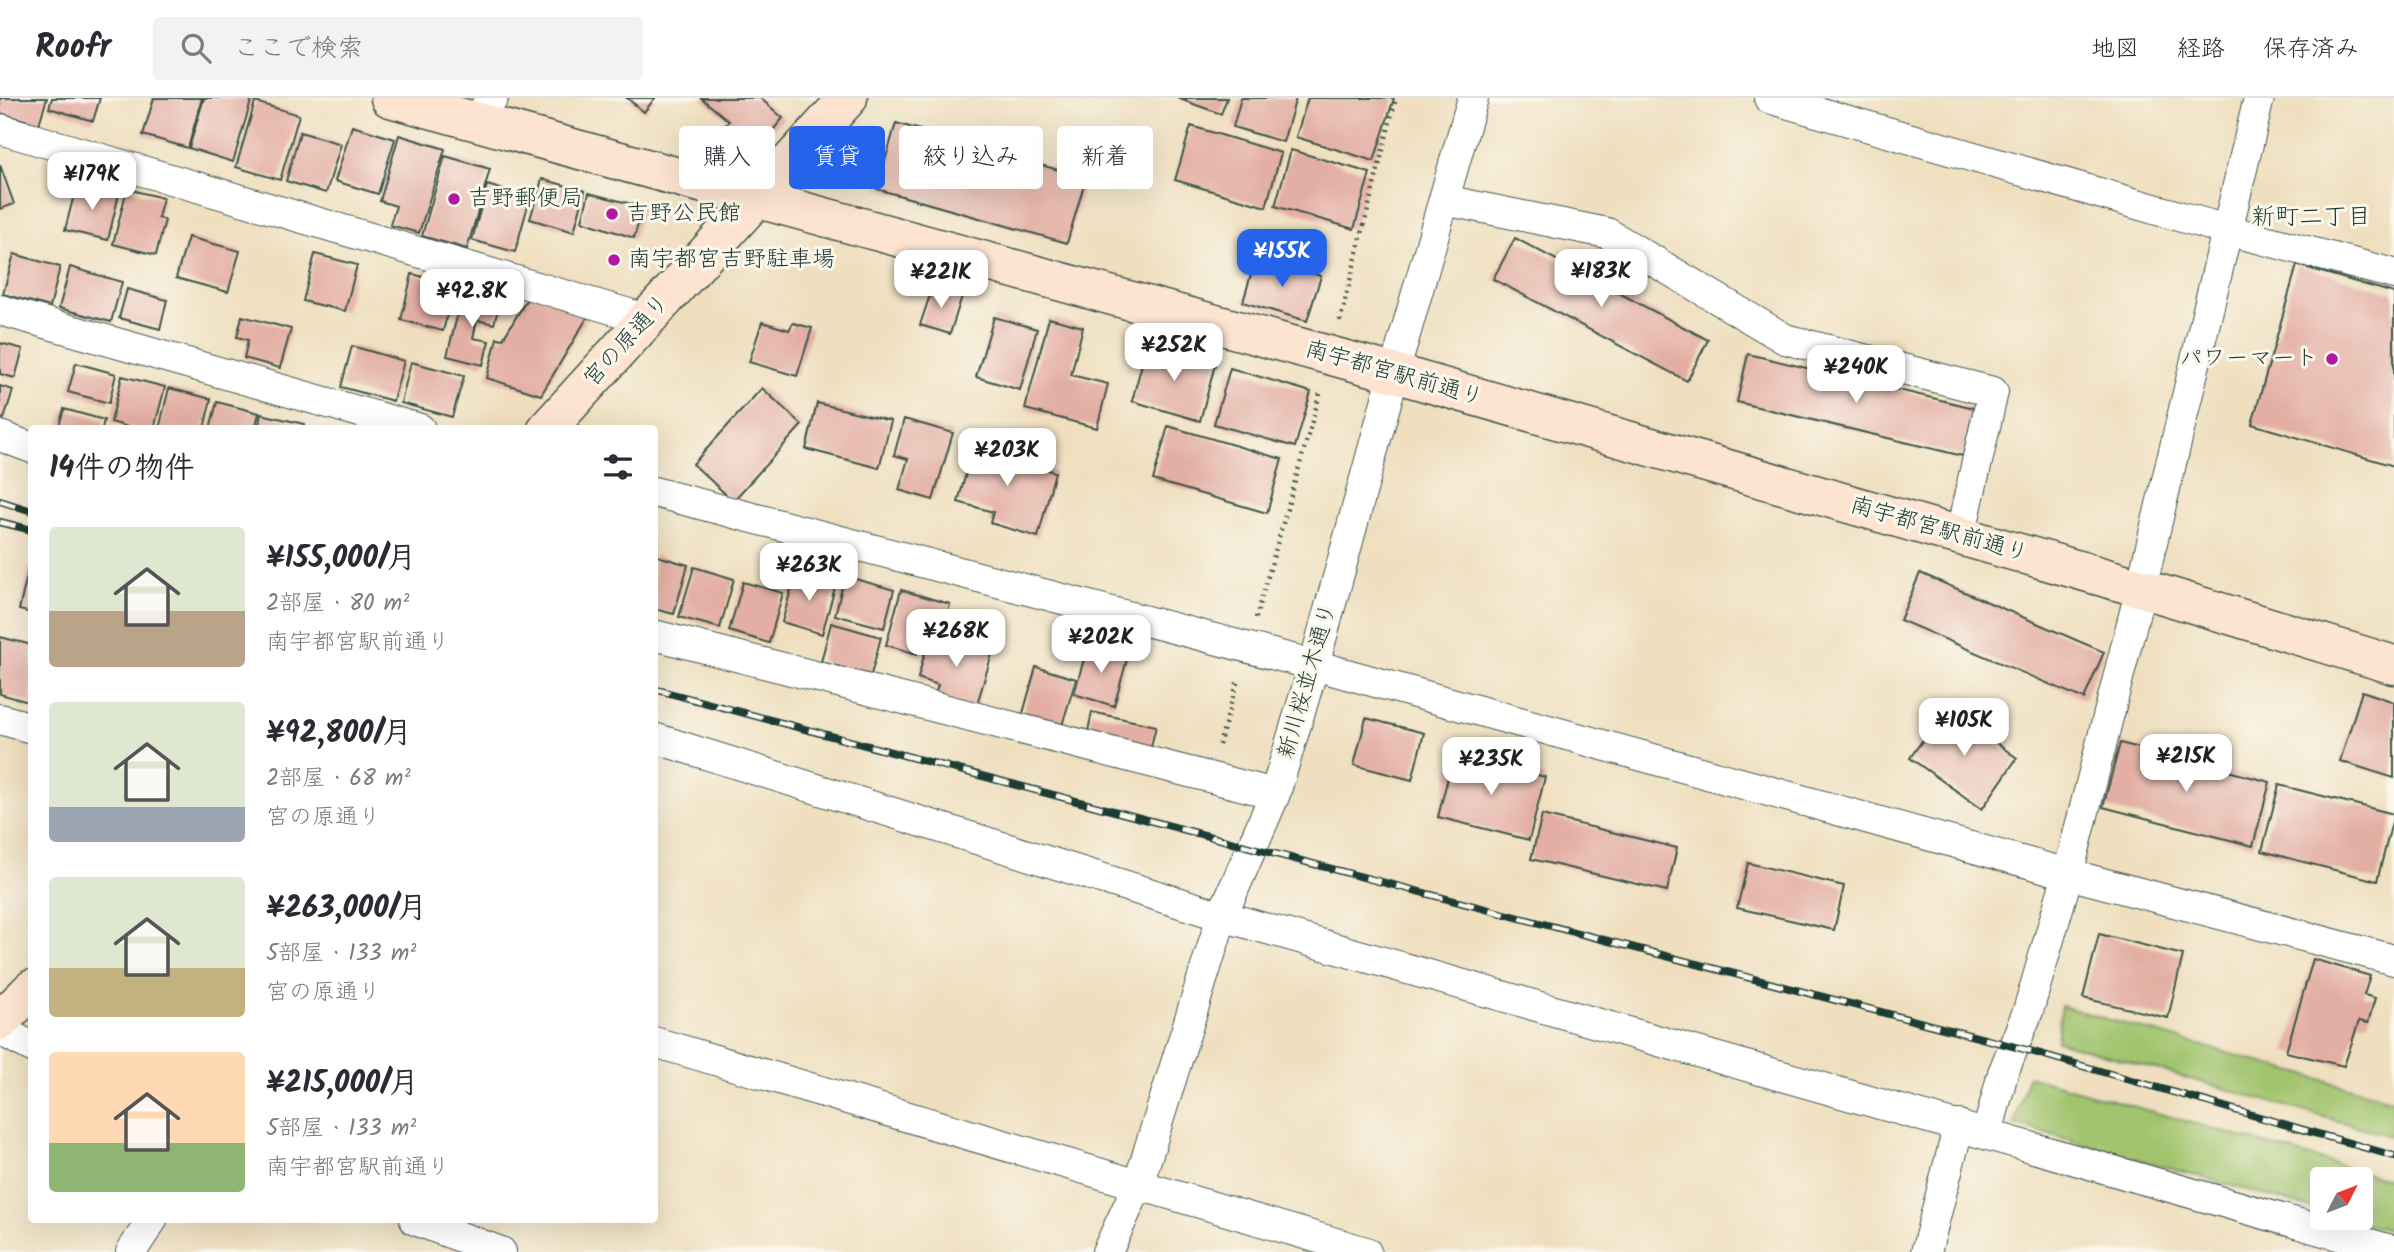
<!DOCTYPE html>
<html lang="ja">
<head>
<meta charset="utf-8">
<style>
  body { margin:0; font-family:Kalam,"Klee One",sans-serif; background:#f2f2f3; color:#2b2b33; height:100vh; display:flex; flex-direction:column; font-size:26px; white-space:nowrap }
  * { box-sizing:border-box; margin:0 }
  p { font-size:23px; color:#7c7c81 }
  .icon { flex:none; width:38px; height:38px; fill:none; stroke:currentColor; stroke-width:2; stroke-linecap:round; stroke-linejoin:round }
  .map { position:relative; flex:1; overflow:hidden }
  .sheet { position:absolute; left:28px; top:327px; width:630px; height:798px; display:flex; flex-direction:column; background:#fff; border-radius:7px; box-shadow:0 7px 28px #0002 }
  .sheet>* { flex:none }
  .guide { position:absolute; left:679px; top:28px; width:665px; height:63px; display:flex; gap:14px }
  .needle { width:46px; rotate:48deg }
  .buttons { position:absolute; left:2310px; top:1069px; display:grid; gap:14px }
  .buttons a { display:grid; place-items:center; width:63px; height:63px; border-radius:7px; background:#fff; box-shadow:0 7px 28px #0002; font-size:35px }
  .price { position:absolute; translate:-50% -60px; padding:0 16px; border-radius:14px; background:#fff; color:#222; font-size:23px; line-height:46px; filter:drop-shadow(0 2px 4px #0008) }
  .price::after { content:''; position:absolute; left:50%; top:42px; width:21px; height:16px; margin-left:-10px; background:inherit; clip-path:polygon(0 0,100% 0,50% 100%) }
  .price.selected { background:#2563eb; color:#fff }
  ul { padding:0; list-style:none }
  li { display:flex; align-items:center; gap:21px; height:175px; padding:0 21px }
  li span { display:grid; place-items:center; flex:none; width:196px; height:140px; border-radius:7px; color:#555 }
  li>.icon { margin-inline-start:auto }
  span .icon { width:84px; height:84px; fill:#fffc; stroke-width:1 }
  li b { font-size:30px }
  h2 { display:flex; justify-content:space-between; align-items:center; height:84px; padding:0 21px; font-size:30px }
  .chip { padding:0 24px; border-radius:7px; background:#fff; box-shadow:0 7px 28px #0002; font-size:24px; line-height:63px }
  .chip.selected { background:#2563eb; color:#fff }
  header { display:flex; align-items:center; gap:42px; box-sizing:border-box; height:98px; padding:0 35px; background:#fff; border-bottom:2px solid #e1e1e2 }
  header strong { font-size:33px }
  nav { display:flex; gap:38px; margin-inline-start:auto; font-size:24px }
  .search { width:490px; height:63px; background:#f2f2f3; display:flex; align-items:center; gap:18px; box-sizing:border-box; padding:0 24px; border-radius:7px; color:#7c7c81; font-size:26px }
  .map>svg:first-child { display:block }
  .green { fill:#a2c46e; stroke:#608051; stroke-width:2 }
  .building { fill:#e3aea3 }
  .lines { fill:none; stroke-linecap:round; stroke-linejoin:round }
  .street-casing { stroke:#3e5549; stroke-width:32 }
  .secondary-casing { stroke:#3e5549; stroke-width:41 }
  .path { stroke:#3e5549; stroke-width:4.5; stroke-dasharray:2 5; stroke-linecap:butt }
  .street { stroke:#fff; stroke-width:30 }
  .secondary { stroke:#fde4d1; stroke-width:38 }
  .rail-casing { stroke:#1f3d34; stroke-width:8 }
  .rail { stroke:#fbf7ec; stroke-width:5; stroke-dasharray:16; stroke-linecap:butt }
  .poi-dot { fill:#b5179e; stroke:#fbf7ec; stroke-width:2.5 }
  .labels { text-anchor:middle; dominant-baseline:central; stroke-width:6; stroke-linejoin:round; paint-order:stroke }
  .poi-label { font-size:23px; fill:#1f3d34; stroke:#fbf7ec; text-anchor:start }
  .street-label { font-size:23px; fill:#1f3d34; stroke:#fbf7ec }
  .neighbourhood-label { font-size:24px; fill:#1f3d34; stroke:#fbf7ec }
</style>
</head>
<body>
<header>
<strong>Roofr</strong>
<div class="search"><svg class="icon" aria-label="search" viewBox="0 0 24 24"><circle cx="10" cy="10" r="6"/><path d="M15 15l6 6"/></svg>ここで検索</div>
<nav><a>地図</a><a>経路</a><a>保存済み</a></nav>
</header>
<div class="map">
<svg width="2394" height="1154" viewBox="0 0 2394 1154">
  <rect width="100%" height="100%" fill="#fbf7ec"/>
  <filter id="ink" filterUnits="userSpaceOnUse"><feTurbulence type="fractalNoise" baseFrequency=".0143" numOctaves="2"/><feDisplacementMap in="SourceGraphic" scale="14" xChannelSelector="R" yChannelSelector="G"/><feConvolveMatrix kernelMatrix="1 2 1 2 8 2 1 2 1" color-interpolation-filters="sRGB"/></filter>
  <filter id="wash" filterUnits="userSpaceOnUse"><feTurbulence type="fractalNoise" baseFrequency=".00686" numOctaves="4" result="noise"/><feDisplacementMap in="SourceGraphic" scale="28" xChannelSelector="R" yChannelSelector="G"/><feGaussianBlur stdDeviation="1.57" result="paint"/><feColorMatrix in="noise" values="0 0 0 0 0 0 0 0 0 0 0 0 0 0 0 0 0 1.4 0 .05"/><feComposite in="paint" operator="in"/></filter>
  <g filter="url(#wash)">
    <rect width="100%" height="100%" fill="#efdfbf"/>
    <!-- green -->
    <path class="green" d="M2061 908 2394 1002V1039L2057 943Z
      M2028 978 2394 1083V1134L2346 1120H2361V1082H2322V1113L2014 1026Z"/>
    <g id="blocks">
      <!-- building -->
      <path class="building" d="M0 0H47L39 26 0 15Z
        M52 0H100L93 23 49 10Z
        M154 0H202L188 50 143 37Z
        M204 0H252L233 64 189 50Z
        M627 0H655L644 14Z
        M701 0H760L783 20 744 67 713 42 729 23Z
        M1177 0H1227L1221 16Z
        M1241 0H1296L1283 44 1233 29Z
        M1308 0H1394L1374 63 1296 39Z
        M255 4 299 17 280 82 236 69Z
        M896 25 1086 80 1067 145 877 91Z
        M352 28 395 41 378 96 335 83Z
        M1191 28 1281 55 1266 109 1175 82Z
        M300 34 341 46 326 95 286 83Z
        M399 37 445 51 419 135 390 127 396 108 380 103Z
        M1291 52 1370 75 1354 131 1275 108Z
        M445 58 490 71 467 151 422 138Z
        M0 67 14 106 0 111Z
        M542 81 585 93 574 134 530 121Z
        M77 85 119 96 108 142 65 132Z
        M487 87 530 100 515 154 472 142Z
        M127 91 163 100 158 120 165 122 156 157 113 146Z
        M589 95 643 109 634 140 582 123Z
        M188 139 240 153 228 194 176 180Z
        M1515 140 1708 242 1687 283 1493 181Z
        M14 156 60 169 50 209 3 196Z
        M315 156 357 167 345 213 303 203Z
        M1256 159 1321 178 1307 223 1243 204Z
        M2297 167 2394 195V368L2252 326Z
        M70 169 122 184 111 224 59 210Z
        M412 176 455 187 443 233 401 222Z
        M933 188 962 198 950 236 920 227Z
        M127 191 167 202 160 231 119 220Z
        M463 195 500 204 494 226 477 222 473 240 489 243 483 267 447 258Z
        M530 196 590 215 541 297 487 280 497 240 503 241Z
        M242 218 291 231 280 270 244 260 248 242 237 239Z
        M994 219 1037 231 1020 292 976 279Z
        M1049 220 1083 229 1071 277 1108 286 1097 330 1025 311Z
        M762 224 789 232 793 225 812 230 797 278 749 264Z
        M0 245 23 251 15 280 0 276Z
        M1147 247 1215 267 1200 323 1132 303Z
        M352 248 404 263 393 303 341 289Z
        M1748 256 1974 310 1963 358 1737 304Z
        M411 264 464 278 452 319 401 305Z
        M76 265 116 276 109 305 68 294Z
        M1230 270 1311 294 1295 349 1214 326Z
        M122 278 165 289 154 331H135L111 324Z
        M0 288 13 292 4 321 0 320Z
        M169 290 211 301 204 331H159Z
        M762 290 802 327 733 403 693 366Z
        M217 304 259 315 255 331H210Z
        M817 305 891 323 879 370 806 351Z
        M64 311 104 322 102 331H58Z
        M261 316 304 326 303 331H258Z
        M904 321 953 335 933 402 899 392 908 361 894 357Z
        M1168 328 1282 361 1267 415 1153 382Z
        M975 343 1027 358 1025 366 1055 374 1038 439 990 425 993 414 958 404Z
        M654 457 688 467 674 516 654 511Z
        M29 469 32 470V515L19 512Z
        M694 469 734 481 720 530 679 519Z
        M796 474 836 486 822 536 782 524Z
        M1920 475 2104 554 2084 601 1900 522Z
        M845 478 894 492 884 530 835 517Z
        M743 484 783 495 769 545 729 533Z
        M901 492 950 506 943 532 925 526 917 556 886 547Z
        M831 525 881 539 871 577 821 564Z
        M931 532 994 549 975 613 934 600 938 587 918 580Z
        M0 539 32 547V605L0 596Z
        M1088 547 1128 558 1114 608 1074 596Z
        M1036 569 1076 581 1061 631 1022 619Z
        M2362 593 2394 604V680L2340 663Z
        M1946 609 2017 660 1982 711 1910 660Z
        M1092 614 1156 628 1150 653 1087 638Z
        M1366 620 1424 635 1412 682 1354 667Z
        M2120 645 2270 684 2253 748 2103 709Z
        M1454 655 1545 679 1529 742 1438 719Z
        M2279 687 2394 716 2377 783 2262 753Z
        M1542 717 1677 750 1667 793 1531 761Z
        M1748 765 1844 788 1834 832 1737 810Z
        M2099 836 2183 857 2168 920 2083 900Z
        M2313 861 2370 878 2364 897 2375 900 2368 925 2359 923 2344 968 2286 954Z"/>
    </g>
  </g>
  <g filter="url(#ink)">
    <use href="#blocks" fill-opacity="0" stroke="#3e5549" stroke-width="2"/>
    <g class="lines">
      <!-- street casing -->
      <g class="street-casing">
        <path id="street" d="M1769 0 2227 132 2394 176
          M475 23 493 0
          M0 31 646 221
          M1444 102 1607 135 1785 241 1993 294 1960 438
          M0 212 420 331
          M0 338 32 350
          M654 394 1314 567 2068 776 2394 862
          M654 537 1275 696
          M0 621 32 630
          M654 640 1222 818 2394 1153
          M0 932 32 949
          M654 944 1366 1154
          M1987 1036 2003 975 2028 913 2068 776 2141 490 2259 0
          M415 1122 501 1154
          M131 1154 152 1122
          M1107 1154 1138 1087 1222 818 1275 696 1314 567 1394 275 1473 0
          M1926 1154 1959 1027"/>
      </g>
      <!-- secondary casing -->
      <g class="secondary-casing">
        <path id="secondary" d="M390 0 1394 275 2141 490 2394 567
          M547 331 848 0
          M0 923 32 891"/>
      </g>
      <!-- path -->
      <path class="path" d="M1340 223 1396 0
        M1256 520 1321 292
        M1219 647 1238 582"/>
      <!-- street -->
      <use href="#street" class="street"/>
      <!-- secondary -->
      <use href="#secondary" class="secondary"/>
      <!-- rail casing -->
      <g class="rail-casing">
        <path id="rail" d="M0 403 32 413
          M0 424 32 432
          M654 591 1355 777 2027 952 2394 1058"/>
      </g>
      <!-- rail -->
      <use href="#rail" class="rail"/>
    </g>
  </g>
  <!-- markers -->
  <g class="poi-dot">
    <circle cx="454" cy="101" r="7"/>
    <circle cx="612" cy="116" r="7"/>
    <circle cx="614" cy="162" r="7"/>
    <circle cx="2332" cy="261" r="7"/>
  </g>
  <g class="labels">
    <!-- poi labels -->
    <g class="poi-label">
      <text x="468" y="101">吉野郵便局</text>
      <text x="626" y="116">吉野公民館</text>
      <text x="628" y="162">南宇都宮吉野駐車場</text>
      <text x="2318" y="261" text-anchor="end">パワーマート</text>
    </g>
    <!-- street labels -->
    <g class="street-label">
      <text transform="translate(627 243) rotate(-48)">宮の原通り</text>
      <text transform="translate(1394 276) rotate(16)">南宇都宮駅前通り</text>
      <text transform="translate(1939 432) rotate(16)">南宇都宮駅前通り</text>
      <text transform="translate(1308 583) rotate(-74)">新川桜並木通り</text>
    </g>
    <!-- neighbourhood labels -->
    <g class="neighbourhood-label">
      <text x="2311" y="119">新町二丁目</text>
    </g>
  </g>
</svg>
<div class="buttons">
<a><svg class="needle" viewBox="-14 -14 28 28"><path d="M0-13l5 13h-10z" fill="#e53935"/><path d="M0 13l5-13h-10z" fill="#7c7c81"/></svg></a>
</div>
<b class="price" style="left:92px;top:114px">¥179K</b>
<b class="price selected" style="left:1282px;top:191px">¥155K</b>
<b class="price" style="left:1601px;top:211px">¥183K</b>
<b class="price" style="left:941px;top:212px">¥221K</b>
<b class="price" style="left:472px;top:231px">¥92.8K</b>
<b class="price" style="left:1174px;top:285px">¥252K</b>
<b class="price" style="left:1856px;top:307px">¥240K</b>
<b class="price" style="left:1007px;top:390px">¥203K</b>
<b class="price" style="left:809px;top:505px">¥263K</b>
<b class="price" style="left:956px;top:571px">¥268K</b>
<b class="price" style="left:1101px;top:577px">¥202K</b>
<b class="price" style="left:1964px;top:660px">¥105K</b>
<b class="price" style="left:2186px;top:696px">¥215K</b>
<b class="price" style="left:1491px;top:699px">¥235K</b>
<div class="guide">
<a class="chip">購入</a>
<a class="chip selected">賃貸</a>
<a class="chip">絞り込み</a>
<a class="chip">新着</a>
</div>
<section class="sheet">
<h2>14件の物件<svg class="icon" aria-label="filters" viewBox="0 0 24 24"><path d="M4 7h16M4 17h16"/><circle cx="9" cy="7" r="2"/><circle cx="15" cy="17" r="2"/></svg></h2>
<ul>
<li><span style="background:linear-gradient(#dfe7d0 60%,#b9a48a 0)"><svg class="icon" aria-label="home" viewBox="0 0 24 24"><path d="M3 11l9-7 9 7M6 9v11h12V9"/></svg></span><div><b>¥155,000/月</b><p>2部屋 · 80 m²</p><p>南宇都宮駅前通り</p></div></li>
<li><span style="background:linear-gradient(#dfe7d0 75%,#9aa5b1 0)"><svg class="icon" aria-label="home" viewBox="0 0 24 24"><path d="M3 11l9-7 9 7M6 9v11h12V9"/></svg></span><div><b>¥92,800/月</b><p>2部屋 · 68 m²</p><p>宮の原通り</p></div></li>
<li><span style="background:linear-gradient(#dfe7d0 65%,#c2b280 0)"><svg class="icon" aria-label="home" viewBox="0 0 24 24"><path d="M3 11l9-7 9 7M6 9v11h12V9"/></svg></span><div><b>¥263,000/月</b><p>5部屋 · 133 m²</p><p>宮の原通り</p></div></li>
<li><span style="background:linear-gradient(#ffd9b3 65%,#8fb573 0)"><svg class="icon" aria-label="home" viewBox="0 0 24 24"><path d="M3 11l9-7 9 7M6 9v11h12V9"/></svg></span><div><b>¥215,000/月</b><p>5部屋 · 133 m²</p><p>南宇都宮駅前通り</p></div></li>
</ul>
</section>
</div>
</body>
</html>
